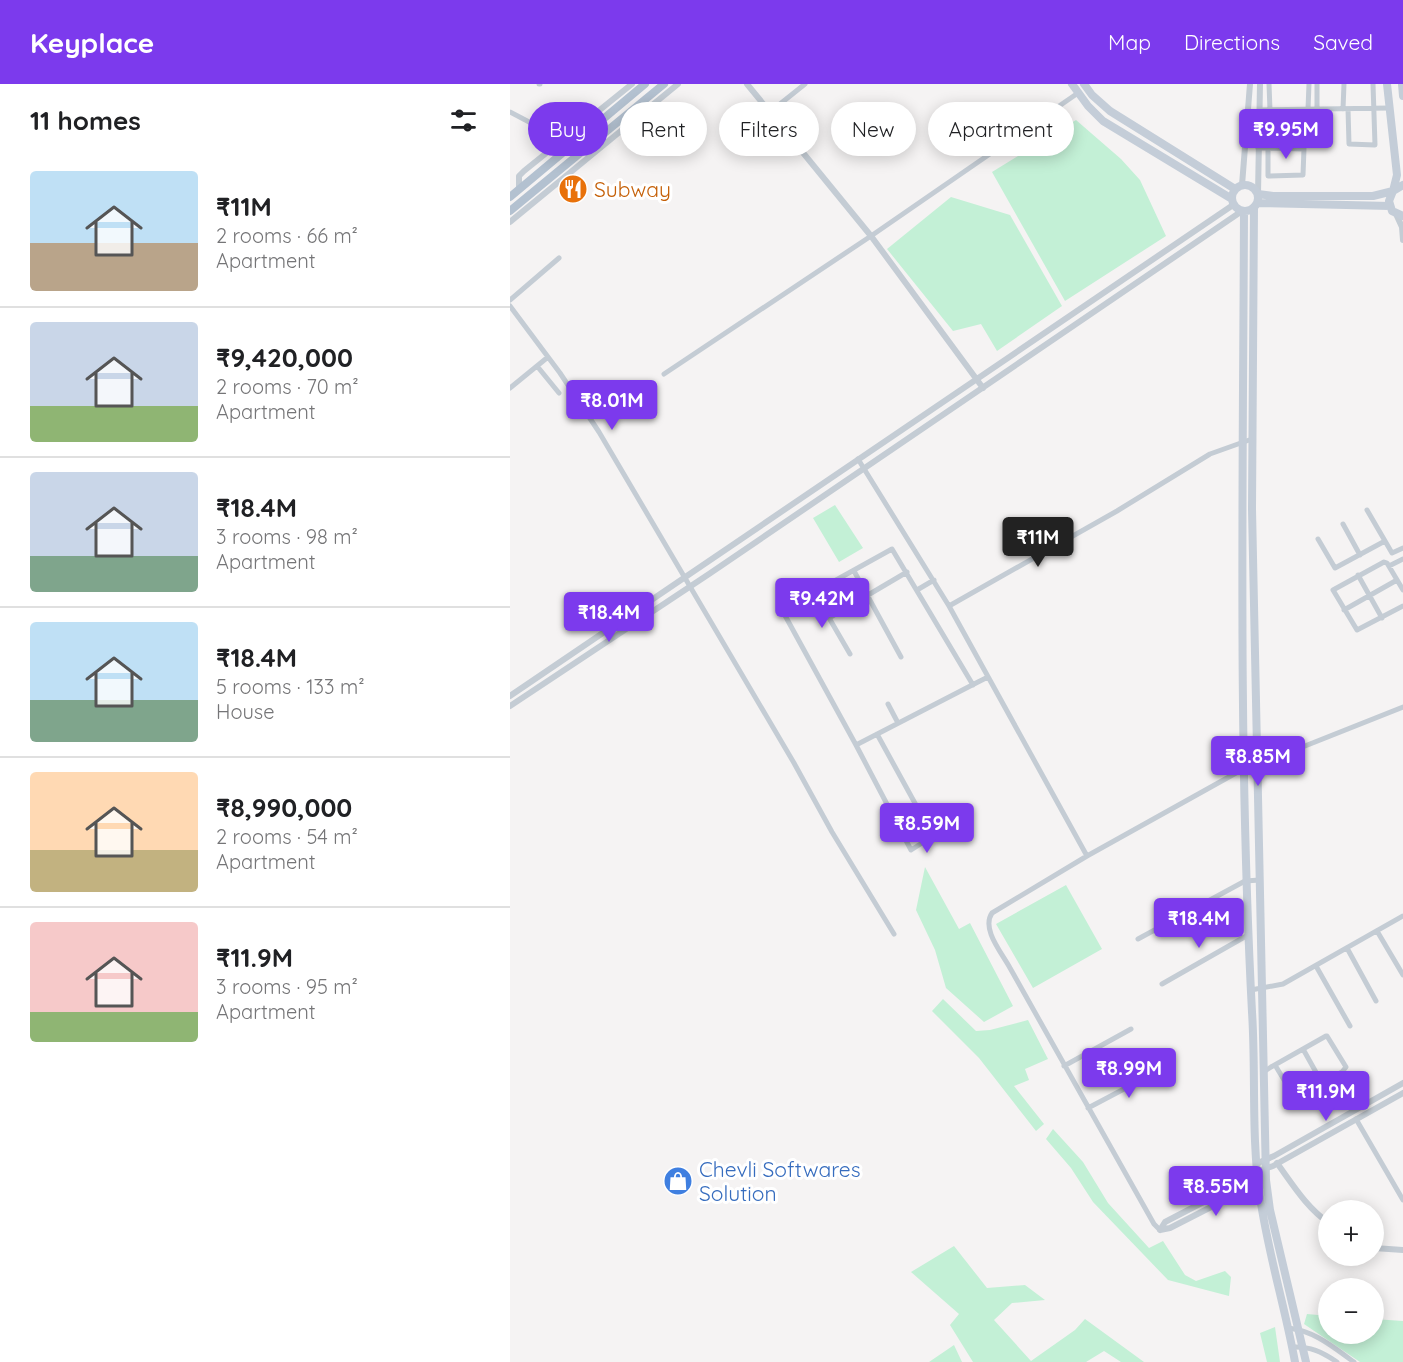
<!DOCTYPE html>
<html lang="en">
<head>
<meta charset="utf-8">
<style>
  body { margin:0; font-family:Quicksand,sans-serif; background:#f2f2f2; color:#202124; height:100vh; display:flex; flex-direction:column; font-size:22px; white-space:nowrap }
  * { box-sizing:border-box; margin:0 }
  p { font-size:20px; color:#757577 }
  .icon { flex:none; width:33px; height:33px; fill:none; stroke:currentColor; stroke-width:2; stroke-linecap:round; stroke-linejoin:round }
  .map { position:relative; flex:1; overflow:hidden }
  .panel { display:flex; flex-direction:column; background:#fff; width:510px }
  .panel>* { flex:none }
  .top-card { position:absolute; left:18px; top:18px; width:570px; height:54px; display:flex; gap:12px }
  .controls { position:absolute; left:808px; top:1116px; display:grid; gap:12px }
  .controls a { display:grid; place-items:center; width:66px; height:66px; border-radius:50%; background:#fff; box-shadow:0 3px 15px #0003; font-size:30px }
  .price { position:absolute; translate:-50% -51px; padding:0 14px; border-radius:6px; background:#7c3aed; color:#fff; font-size:20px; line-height:39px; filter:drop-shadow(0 2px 3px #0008) }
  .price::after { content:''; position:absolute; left:50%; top:36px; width:18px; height:14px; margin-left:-9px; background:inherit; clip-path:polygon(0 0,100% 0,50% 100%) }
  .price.active { background:#222; color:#fff }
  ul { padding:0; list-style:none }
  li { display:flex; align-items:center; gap:18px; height:150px; padding:0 30px }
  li+li { border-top:2px solid #e0e0e0 }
  li span { display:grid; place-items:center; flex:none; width:168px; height:120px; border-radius:6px; color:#555 }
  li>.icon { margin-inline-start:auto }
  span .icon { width:72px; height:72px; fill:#fffc; stroke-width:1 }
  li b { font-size:26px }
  h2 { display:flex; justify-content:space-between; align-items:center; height:72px; padding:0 30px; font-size:26px }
  .chip { padding:0 21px; border-radius:27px; background:#fff; box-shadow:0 3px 15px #0003; font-size:21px; line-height:54px }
  .chip.active { background:#7c3aed; color:#fff }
  header { display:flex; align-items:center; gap:36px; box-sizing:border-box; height:84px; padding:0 30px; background:#7c3aed; color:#fff }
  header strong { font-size:28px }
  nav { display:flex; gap:33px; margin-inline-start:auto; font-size:21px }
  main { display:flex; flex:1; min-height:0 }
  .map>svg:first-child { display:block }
  .green { fill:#c3f0d6 }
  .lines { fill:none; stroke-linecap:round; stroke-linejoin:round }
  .minor { stroke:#c4ccd4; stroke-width:5 }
  .tertiary { stroke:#c4ccd4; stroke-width:6 }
  .secondary { stroke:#c4cdd8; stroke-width:8 }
  .primary { stroke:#b3c1d0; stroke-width:8 }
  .labels { text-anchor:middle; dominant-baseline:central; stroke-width:6; stroke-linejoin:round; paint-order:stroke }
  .food-label { font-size:21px; fill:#c56008; stroke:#fff; text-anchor:start }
  .shop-label { font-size:21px; fill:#366cbe; stroke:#fff; text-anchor:start }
</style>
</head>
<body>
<header>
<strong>Keyplace</strong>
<nav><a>Map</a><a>Directions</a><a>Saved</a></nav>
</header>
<main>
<section class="panel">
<h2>11 homes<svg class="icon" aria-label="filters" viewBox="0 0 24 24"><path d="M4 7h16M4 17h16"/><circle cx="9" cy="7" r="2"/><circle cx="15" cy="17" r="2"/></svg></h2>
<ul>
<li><span style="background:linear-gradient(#bfe0f5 60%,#b9a48a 0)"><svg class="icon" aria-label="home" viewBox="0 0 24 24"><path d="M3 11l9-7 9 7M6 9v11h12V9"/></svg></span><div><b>₹11M</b><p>2 rooms · 66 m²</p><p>Apartment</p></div></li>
<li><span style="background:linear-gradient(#c9d6e8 70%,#8fb573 0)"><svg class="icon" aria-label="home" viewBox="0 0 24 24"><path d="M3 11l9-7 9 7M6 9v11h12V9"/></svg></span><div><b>₹9,420,000</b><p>2 rooms · 70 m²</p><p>Apartment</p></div></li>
<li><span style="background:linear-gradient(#c9d6e8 70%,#7fa58c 0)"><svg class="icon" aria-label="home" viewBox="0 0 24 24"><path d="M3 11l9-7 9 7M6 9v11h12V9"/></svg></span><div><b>₹18.4M</b><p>3 rooms · 98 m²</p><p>Apartment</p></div></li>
<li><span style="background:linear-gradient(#bfe0f5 65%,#7fa58c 0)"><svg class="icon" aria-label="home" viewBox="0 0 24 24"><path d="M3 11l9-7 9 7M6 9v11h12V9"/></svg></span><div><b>₹18.4M</b><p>5 rooms · 133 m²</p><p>House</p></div></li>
<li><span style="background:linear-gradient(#ffd9b3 65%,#c2b280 0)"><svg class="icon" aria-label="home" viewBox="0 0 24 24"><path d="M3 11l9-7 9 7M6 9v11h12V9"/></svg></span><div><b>₹8,990,000</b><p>2 rooms · 54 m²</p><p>Apartment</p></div></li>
<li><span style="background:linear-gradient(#f6c9c9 75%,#8fb573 0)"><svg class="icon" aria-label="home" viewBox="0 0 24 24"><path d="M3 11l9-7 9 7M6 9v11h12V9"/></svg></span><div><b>₹11.9M</b><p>3 rooms · 95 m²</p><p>Apartment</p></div></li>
</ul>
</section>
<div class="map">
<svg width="893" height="1278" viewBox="0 0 893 1278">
  <rect width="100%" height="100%" fill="#f5f3f3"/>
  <!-- green -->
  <path class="green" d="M566 36 611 75 630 96 656 152 555 217 482 88Z
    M441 113 500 131 552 222 487 267 471 240 443 247 377 165Z
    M325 421 353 464 329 478 303 434Z
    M415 783 449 845 460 839 503 922 474 938 436 904 425 866 406 826Z
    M556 801 592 865 523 904 486 840Z
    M433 915 466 947 480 946 518 936 538 975 515 985 519 996 504 1002 534 1040 526 1047 469 974 422 927Z
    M543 1045 573 1078 598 1119 639 1164 653 1157 675 1191 686 1197 715 1187 721 1193 719 1212 658 1196 583 1118 561 1084 536 1055Z
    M444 1162 477 1204 515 1201 535 1216 502 1219 484 1236 521 1277 565 1246 575 1235 634 1278H611L594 1267 576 1278H463L440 1241 449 1230 401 1188Z
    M797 1230 819 1232V1250H864V1235L893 1237V1278H850L794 1240Z
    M765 1243 770 1278H757L750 1249Z
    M444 1261 452 1278H419Z"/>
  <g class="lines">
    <!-- minor -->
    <path class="minor" d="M29 0H30
      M759 0 760 26
      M807 0V25
      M798 25 799 0
      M833 25 834 0
      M838 25 839 60 865 61 863 0
      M749 26 880 24
      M0 28 21 39
      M260 28 295 0
      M748 64H758L759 39 795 38 793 91 758 92V64L794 65
      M0 216 49 174
      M0 222 50 289 89 348 284 679 322 748 384 850
      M27 282 49 309
      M154 290 361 152 568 9
      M0 304 38 273
      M348 375 439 522 577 772
      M857 426 882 469 893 464
      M833 440 850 471
      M808 455 825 484 875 457
      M879 482 893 475
      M344 487 391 573
      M848 491 872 534
      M407 506 424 496
      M893 506 877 479 874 478 823 506 847 546 893 522
      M304 508 340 570
      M439 522 607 427 700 370 742 355
      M834 526 887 496
      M319 534 397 488
      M463 601 382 465 272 526 346 661 468 598 478 593
      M378 620 388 639
      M346 661 401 766 423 752 367 650
      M394 753 417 740
      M867 847 893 891
      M628 855 735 797 750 796
      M837 864 866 917
      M806 882 840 942
      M652 900 738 851
      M741 906 773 900 893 832
      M793 965 812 999
      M554 982 621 945
      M755 987 761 983 816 952H817L836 983 832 988 785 1014 765 981
      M578 1024 650 986
      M846 1035 893 1116
      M650 1146 644 1140 500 884C492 869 471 845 482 829L577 772 735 684 747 681 893 623
      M778 1244C805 1247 823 1263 844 1278
      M782 1263C800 1262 812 1268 827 1278"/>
    <!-- tertiary -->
    <path class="tertiary" d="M237 0 361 152 473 304
      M732 101 740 0
      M9 105V92L14 87 122 0
      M748 110 750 0
      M886 130 892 143 893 156
      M0 138 168 0
      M0 612 723 121
      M0 622 199 490 732 127
      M748 1079 764 1072 893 999
      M767 1079C783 1101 797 1124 819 1139
      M748 1087 763 1082 893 1009
      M650 1146 655 1138 732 1098 756 1089
      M650 1146 660 1144 752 1097
      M864 1164 893 1166"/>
    <!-- secondary -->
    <path class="secondary" d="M562 0 578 22 593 37 722 115
      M574 0 582 11 600 27 725 105
      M892 0 893 12
      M722 114a13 13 0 1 1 26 0a13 13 0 1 1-26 0Z
      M893 101 883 107 879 117 882 127 893 132
      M748 110 763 112H863L883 107 887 91 877 0
      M747 119 880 122
      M744 123 742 425 756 1096 760 1126 796 1278
      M734 127C733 394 728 661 742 928 746 988 741 1054 750 1113 758 1169 775 1223 785 1278"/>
    <!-- primary -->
    <path class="primary" d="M0 113 135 0
      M0 127 154 0"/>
  </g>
  <!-- icons -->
  <defs>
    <g id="restaurant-disc" transform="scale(1.5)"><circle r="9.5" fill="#e8710a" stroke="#fff"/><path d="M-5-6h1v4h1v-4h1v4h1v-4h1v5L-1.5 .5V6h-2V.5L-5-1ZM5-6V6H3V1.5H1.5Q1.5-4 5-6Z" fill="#fff"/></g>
    <g id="shop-disc" transform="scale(1.5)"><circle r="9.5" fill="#3f7fe0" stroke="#fff"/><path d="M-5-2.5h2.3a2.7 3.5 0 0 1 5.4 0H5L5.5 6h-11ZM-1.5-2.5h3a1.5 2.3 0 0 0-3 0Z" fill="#fff"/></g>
  </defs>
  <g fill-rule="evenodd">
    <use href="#restaurant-disc" x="63" y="105"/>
    <use href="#shop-disc" x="168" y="1097"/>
  </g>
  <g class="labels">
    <!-- food labels -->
    <g class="food-label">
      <text x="84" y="105">Subway</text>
    </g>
    <!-- shop labels -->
    <g class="shop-label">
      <text x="189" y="1085">Chevli Softwares<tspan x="189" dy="24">Solution</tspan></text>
    </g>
  </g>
</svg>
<div class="controls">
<a>+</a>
<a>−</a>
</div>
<b class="price" style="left:776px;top:76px">₹9.95M</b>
<b class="price" style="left:102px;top:347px">₹8.01M</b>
<b class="price active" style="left:528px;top:484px">₹11M</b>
<b class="price" style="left:312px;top:545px">₹9.42M</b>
<b class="price" style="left:99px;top:559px">₹18.4M</b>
<b class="price" style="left:748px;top:703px">₹8.85M</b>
<b class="price" style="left:417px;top:770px">₹8.59M</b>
<b class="price" style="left:689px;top:865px">₹18.4M</b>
<b class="price" style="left:619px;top:1015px">₹8.99M</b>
<b class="price" style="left:816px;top:1038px">₹11.9M</b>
<b class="price" style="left:706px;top:1133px">₹8.55M</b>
<div class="top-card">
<a class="chip active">Buy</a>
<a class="chip">Rent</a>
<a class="chip">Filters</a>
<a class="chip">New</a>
<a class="chip">Apartment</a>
</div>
</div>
</main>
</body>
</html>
